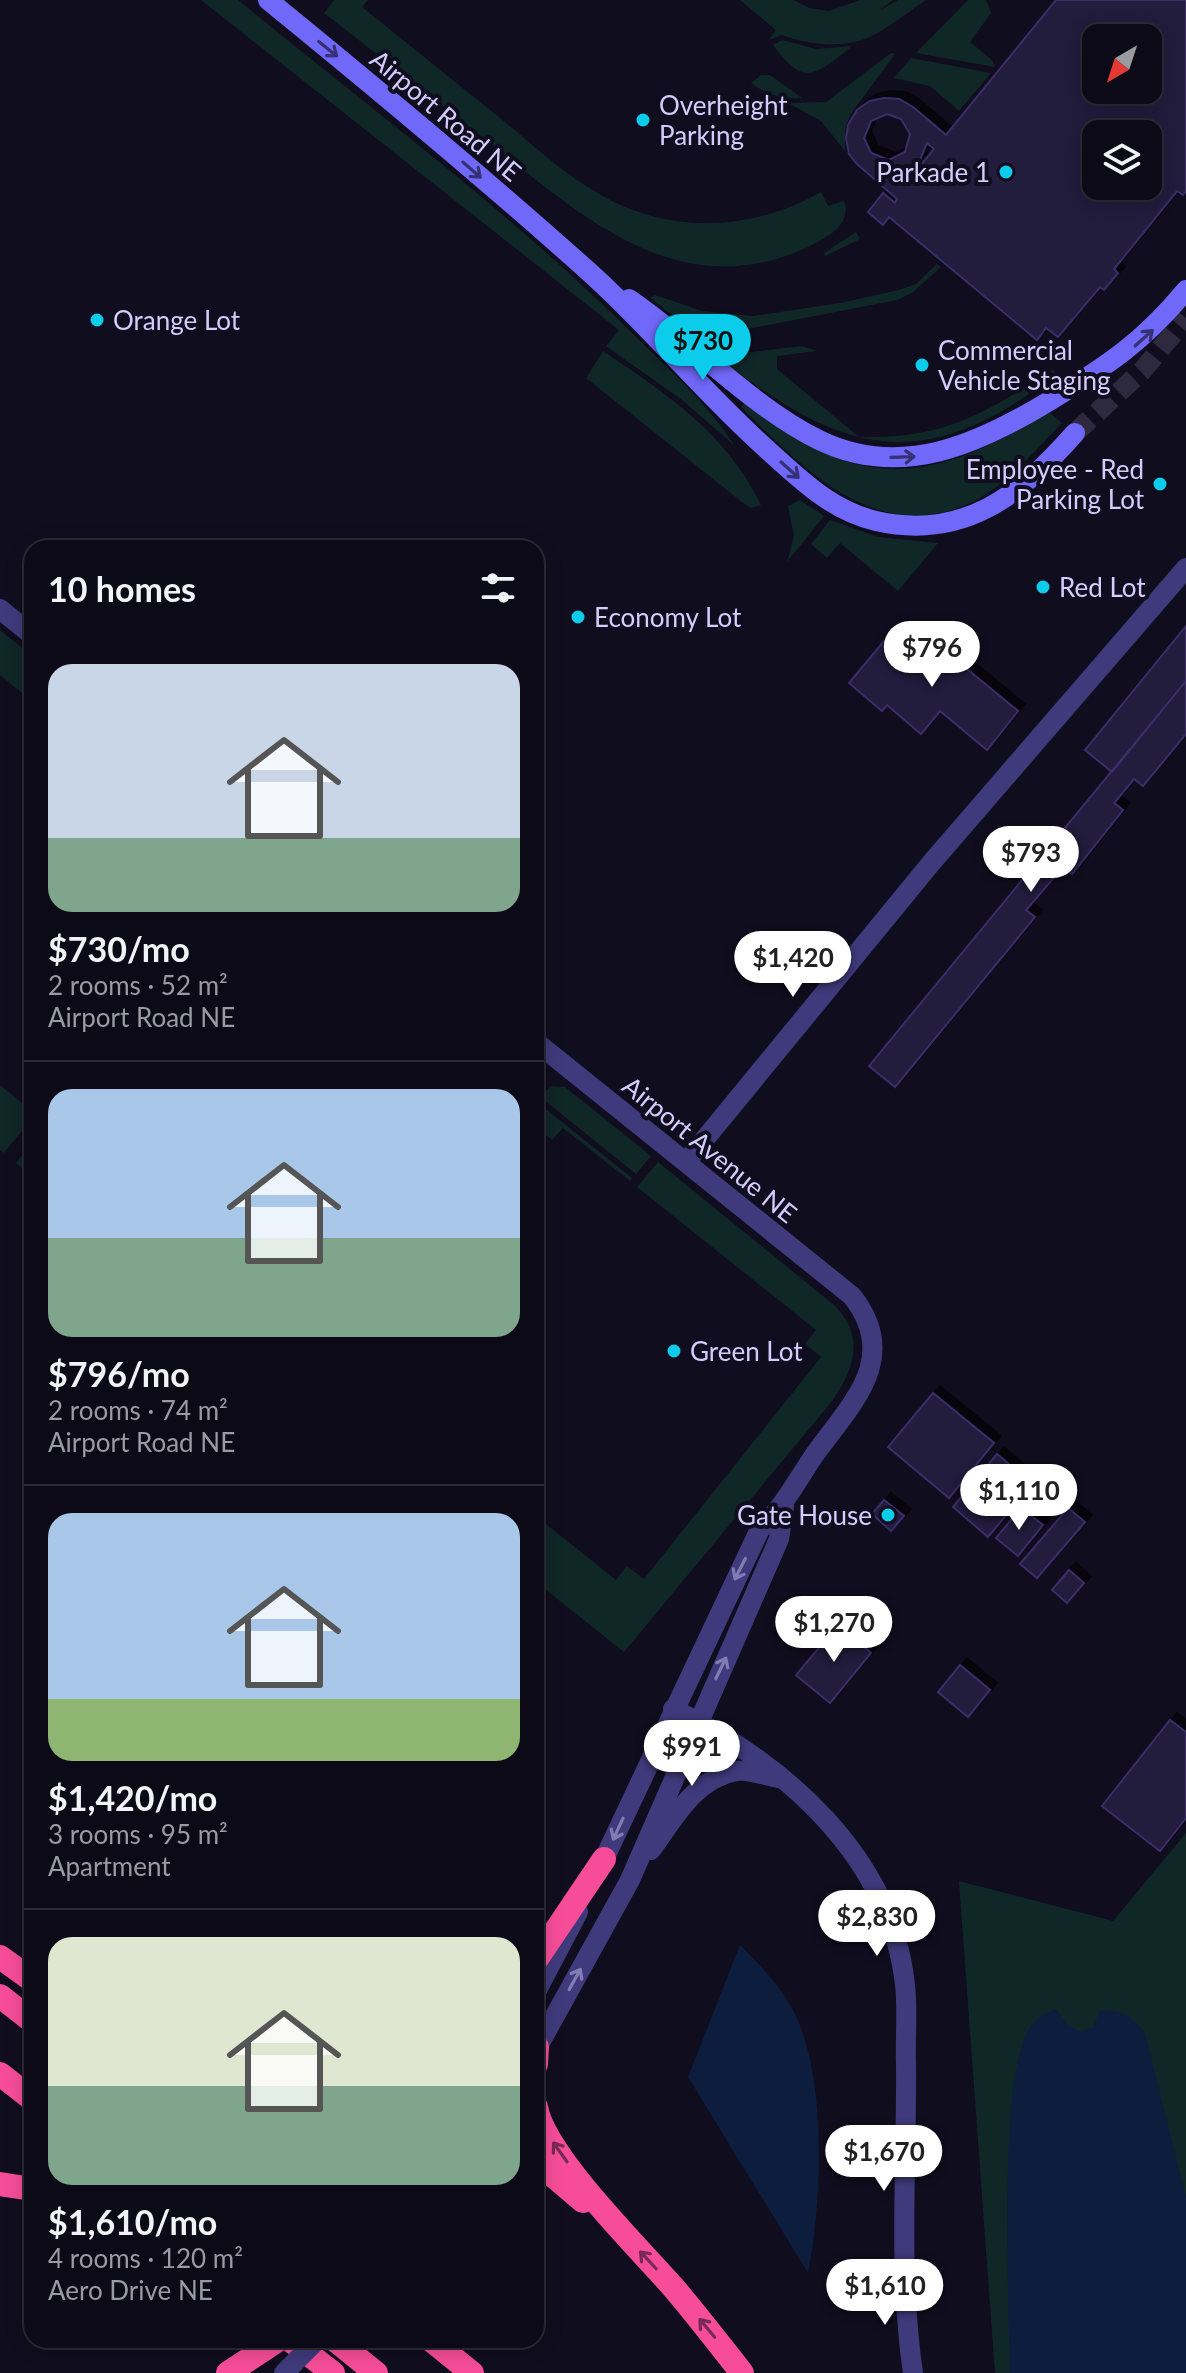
<!DOCTYPE html>
<html lang="en">
<head>
<meta charset="utf-8">
<style>
  body { margin:0; font-family:Lato,sans-serif; background:#1a1823; color:#f1f3f6; height:100vh; display:flex; flex-direction:column; font-size:30px; white-space:nowrap }
  * { box-sizing:border-box; margin:0 }
  p { font-size:26px; color:#9a9aa1 }
  .icon { flex:none; width:44px; height:44px; fill:none; stroke:currentColor; stroke-width:2; stroke-linecap:round; stroke-linejoin:round }
  .map { position:relative; flex:1; overflow:hidden }
  .panel { position:absolute; left:24px; top:540px; width:520px; height:1808px; display:flex; flex-direction:column; background:#0c0a16; border-radius:24px; box-shadow:0 4px 20px #0003,0 0 0 2px #2c2b35 }
  .panel>* { flex:none }
  .needle { width:52px; rotate:219deg }
  .fabs { position:absolute; left:1082px; top:24px; display:grid; gap:16px }
  .fabs a { display:grid; place-items:center; width:80px; height:80px; border-radius:16px; background:#0c0a16; box-shadow:0 4px 20px #0003,0 0 0 2px #2c2b35; font-size:40px }
  .price { position:absolute; translate:-50% -68px; padding:0 18px; border-radius:28px; background:#fff; color:#222; font-size:26px; line-height:52px; filter:drop-shadow(0 2px 4px #0008) }
  .price::after { content:''; position:absolute; left:50%; top:48px; width:24px; height:18px; margin-left:-12px; background:inherit; clip-path:polygon(0 0,100% 0,50% 100%) }
  .price.current { background:#0bccea; color:#111 }
  ul { padding:0; list-style:none }
  li { display:grid; align-content:center; gap:16px; height:424px; padding:0 24px }
  li+li { border-top:2px solid #2c2b35 }
  li span { display:grid; place-items:center; height:248px; border-radius:24px; color:#555 }
  li>.icon { margin-inline-start:auto }
  span .icon { width:144px; height:144px; fill:#fffc; stroke-width:1 }
  li b { font-size:34px }
  h2 { display:flex; justify-content:space-between; align-items:center; height:96px; padding:0 24px; font-size:34px }
  .map>svg:first-child { display:block }
  .green { fill:#102727 }
  .water { fill:#0d1d3d }
  .building { fill:#221a3e; stroke:#3b2d69; stroke-width:2; fill-rule:evenodd; filter:url(#shadow) }
  .lines { fill:none; stroke-linecap:round; stroke-linejoin:round }
  .secondary-tunnel { stroke:#2d2a3f; stroke-width:20; stroke-dasharray:20 10; stroke-linecap:butt }
  .minor { stroke:#3f3a7b; stroke-width:20 }
  .tertiary { stroke:#3f3a7b; stroke-width:20 }
  .secondary { stroke:#7068f8; stroke-width:20 }
  .motorway { stroke:#f74d99; stroke-width:24 }
  .tertiary-bridge { stroke:#3f3a7b; stroke-width:20 }
  .oneway { stroke:#363175 }
  .oneway2 { stroke:#827cb6 }
  .oneway3 { stroke:#782a55 }
  .poi-dot { fill:#0bccea; stroke:#100d1e; stroke-width:3 }
  .labels { text-anchor:middle; dominant-baseline:central; stroke-width:8; stroke-linejoin:round; paint-order:stroke }
  .poi-label { font-size:26px; fill:#d3ccfd; stroke:#100d1e; text-anchor:start }
  .street-label { font-size:26px; fill:#d3ccfd; stroke:#100d1e }
</style>
</head>
<body>
<div class="map">
<svg width="1186" height="2373" viewBox="0 0 1186 2373">
  <defs>
    <filter id="shadow"><feDropShadow dx="7" dy="-7" stdDeviation="0" flood-color="#0009"/></filter>
  </defs>
  <rect width="100%" height="100%" fill="#100d1e"/>
  <!-- green -->
  <path class="green" d="M201 0H238C371 109 510 212 632 333 668 368 707 403 734 445L682 400 606 346 619 330Z
    M334 0H368L362 7C408 44 454 81 500 118 532 144 564 175 601 195 670 235 753 231 821 192L828 206 844 201C852 223 830 236 812 245 681 309 584 217 487 141 433 98 378 55 324 13Z
    M740 0H794L809 8 829 11 860 0H893L879 11 898 0H926C909 11 880 35 862 40 837 48 806 44 782 35L769 40 776 30Z
    M968 0H986L991 13 970 42 992 60 995 67 916 53Z
    M782 40 816 49 852 46C816 75 804 88 773 45Z
    M891 53 895 54 850 115 845 129V151L821 121 788 103 826 102Z
    M911 58 991 73 959 111 930 86 894 78Z
    M761 75H770L802 98C783 99 767 95 751 83Z
    M856 232 860 239 825 256 824 253Z
    M937 264 941 267 912 293 897 300 742 330 698 328 677 319 650 298 655 295 702 311 753 316 840 303 899 290 916 284Z
    M802 346 817 351 777 356V369L859 437C944 438 978 417 1048 373L1053 370 1056 374C923 479 840 454 717 356Z
    M603 351C666 393 728 435 761 505L751 508 742 502 586 378Z
    M744 403C857 491 929 488 1048 411L1062 423C1035 450 1008 484 974 501 878 549 803 468 741 407Z
    M800 500 824 516 787 562 794 536 788 506Z
    M830 520 878 537 938 543 898 591 840 543 827 558 811 544Z
    M0 630 32 656V701L0 675Z
    M0 1085 32 1111V1118L4 1153 0 1150Z
    M551 1086 565 1087 651 1156 636 1174 544 1100 543 1094Z
    M542 1106 632 1178 630 1181 563 1128 552 1140 536 1127V1121Z
    M32 1143V1176L16 1163Z
    M658 1162 834 1305C865 1336 855 1367 833 1400L624 1652 536 1582V1516L616 1580 627 1566 644 1579 821 1357 805 1344 816 1330 637 1187Z
    M1186 1833V2373H995L959 1881 1113 1921Z"/>
  <!-- water -->
  <path class="water" d="M740 1945C763 1968 787 1992 799 2023 826 2089 822 2203 808 2273L688 2077Z
    M1056 2009 1067 2024 1080 2032 1093 2027 1100 2011C1121 2009 1133 2017 1145 2033L1186 2197V2373H1010C1009 2306 997 2072 1031 2026 1037 2018 1047 2013 1056 2009Z"/>
  <!-- building -->
  <path class="building" d="M1056 0H1186V191L1183 195 1177 191 1114 269 1118 273 1104 290 1100 287 1058 337 1046 328 1037 340 889 217 883 225 868 212 883 193 895 203 897 199 857 164 849 154 846 138 848 125 857 110 870 101 884 98 899 99 913 107 946 135ZM1096 38H1148V90H1096ZM887 114 901 119 910 134 905 152 889 160 871 153 864 138 871 121ZM1096 134H1148V186H1096ZM927 143 934 149 907 182 896 173 919 162Z
    M1186 626V681L1112 772 1085 750Z
    M928 637 1018 711 987 750 940 711 921 734 887 705 882 711 849 683 884 641Z
    M1186 681V734L1143 786 1134 779 1114 803 1123 810 1072 874 1063 867 1026 910 1035 917 895 1087 869 1066Z
    M933 1393 994 1443 949 1498 888 1447Z
    M997 1454 1032 1484 988 1537 953 1507Z
    M884 1500 904 1516 891 1531 872 1514Z
    M1021 1508 1043 1525 1018 1556 996 1538Z
    M1068 1508 1085 1522 1037 1578 1020 1564Z
    M1069 1570 1084 1583 1067 1603 1052 1590Z
    M838 1625 871 1653 830 1703 796 1675Z
    M960 1665 990 1690 968 1717 938 1692Z
    M1170 1720 1186 1732V1818L1160 1851 1102 1806Z"/>
  <g class="lines">
    <!-- secondary-tunnel -->
    <path class="secondary-tunnel" d="M1075 433 1143 370 1186 318"/>
    <!-- minor -->
    <path class="minor" d="M686 1162 932 862 1186 568"/>
    <!-- tertiary -->
    <path class="tertiary" d="M0 609 32 635
      M536 1042 852 1296C901 1358 852 1403 815 1454 796 1482 785 1505 760 1529L598 1872
      M673 1709C782 1762 891 1855 905 1985 908 2010 905 2038 906 2064 907 2166 898 2271 913 2373
      M651 1850C674 1819 694 1779 736 1771 749 1769 766 1776 779 1778
      M536 1992 578 1912
      M536 2050 630 1880 779 1539 784 1506"/>
    <!-- secondary -->
    <path class="secondary" d="M268 0C376 88 483 177 587 270 651 327 706 396 771 453 803 482 833 511 876 521 964 541 1020 495 1075 433
      M629 299C691 341 753 408 819 440 901 480 979 444 1051 400 1108 365 1143 342 1186 290"/>
    <!-- motorway -->
    <path class="motorway" d="M0 1957 32 1980
      M536 1960 604 1859
      M0 1996 32 2021
      M536 2064 537 2047
      M0 2074 32 2099
      M536 2107C544 2155 639 2248 673 2287 697 2315 719 2344 742 2373
      M536 2161 583 2201
      M0 2184 32 2189
      M290 2340 333 2373
      M335 2340 376 2373
      M431 2340 472 2373
      M228 2373 275 2342"/>
    <!-- tertiary-bridge -->
    <path class="tertiary-bridge" d="M284 2373 317 2340"/>
  </g>
  <!-- one-way arrows -->
  <defs><path id="oneway-shaft" d="M-6 0H5M1.5-3L5.5 0L1.5 3" fill="none" stroke-width="1.6" stroke-linecap="round" stroke-linejoin="round" transform="scale(2)"/></defs>
  <g class="oneway">
    <use href="#oneway-shaft" transform="translate(328 49) rotate(39)"/>
    <use href="#oneway-shaft" transform="translate(472 170) rotate(41)"/>
    <use href="#oneway-shaft" transform="translate(1144 338) rotate(-42)"/>
    <use href="#oneway-shaft" transform="translate(903 457) rotate(-2)"/>
    <use href="#oneway-shaft" transform="translate(790 470) rotate(42)"/>
  </g>
  <g class="oneway2">
    <use href="#oneway-shaft" transform="translate(740 1569) rotate(117)"/>
    <use href="#oneway-shaft" transform="translate(721 1668) rotate(-64)"/>
    <use href="#oneway-shaft" transform="translate(618 1829) rotate(115)"/>
    <use href="#oneway-shaft" transform="translate(575 1979) rotate(-61)"/>
  </g>
  <g class="oneway3">
    <use href="#oneway-shaft" transform="translate(560 2152) rotate(-126)"/>
    <use href="#oneway-shaft" transform="translate(648 2260) rotate(-133)"/>
    <use href="#oneway-shaft" transform="translate(707 2328) rotate(-130)"/>
  </g>
  <!-- markers -->
  <g class="poi-dot">
    <circle cx="643" cy="120" r="8"/>
    <circle cx="1006" cy="172" r="8"/>
    <circle cx="97" cy="320" r="8"/>
    <circle cx="922" cy="365" r="8"/>
    <circle cx="1160" cy="484" r="8"/>
    <circle cx="1043" cy="587" r="8"/>
    <circle cx="578" cy="617" r="8"/>
    <circle cx="674" cy="1351" r="8"/>
    <circle cx="888" cy="1515" r="8"/>
  </g>
  <g class="labels">
    <!-- poi labels -->
    <g class="poi-label">
      <text x="659" y="105">Overheight<tspan x="659" dy="30">Parking</tspan></text>
      <text x="990" y="172" text-anchor="end">Parkade 1</text>
      <text x="113" y="320">Orange Lot</text>
      <text x="938" y="350">Commercial<tspan x="938" dy="30">Vehicle Staging</tspan></text>
      <text x="1144" y="469" text-anchor="end">Employee - Red<tspan x="1144" dy="30">Parking Lot</tspan></text>
      <text x="1059" y="587">Red Lot</text>
      <text x="594" y="617">Economy Lot</text>
      <text x="690" y="1351">Green Lot</text>
      <text x="872" y="1515" text-anchor="end">Gate House</text>
    </g>
    <!-- street labels -->
    <g class="street-label">
      <text transform="translate(446 115) rotate(40)">Airport Road NE</text>
      <text transform="translate(710 1149) rotate(39)">Airport Avenue NE</text>
    </g>
  </g>
</svg>
<div class="fabs">
<a><svg class="needle" viewBox="-14 -14 28 28"><path d="M0-13l5 13h-10z" fill="#e53935"/><path d="M0 13l5-13h-10z" fill="#9a9aa1"/></svg></a>
<a><svg class="icon" aria-label="layers" viewBox="0 0 24 24"><path d="M12 4l9 5-9 5-9-5zM3 14l9 5 9-5"/></svg></a>
</div>
<b class="price current" style="left:703px;top:382px">$730</b>
<b class="price" style="left:932px;top:689px">$796</b>
<b class="price" style="left:1031px;top:894px">$793</b>
<b class="price" style="left:793px;top:999px">$1,420</b>
<b class="price" style="left:1019px;top:1532px">$1,110</b>
<b class="price" style="left:834px;top:1664px">$1,270</b>
<b class="price" style="left:692px;top:1788px">$991</b>
<b class="price" style="left:877px;top:1958px">$2,830</b>
<b class="price" style="left:884px;top:2193px">$1,670</b>
<b class="price" style="left:885px;top:2327px">$1,610</b>
<section class="panel">
<h2>10 homes<svg class="icon" aria-label="filters" viewBox="0 0 24 24"><path d="M4 7h16M4 17h16"/><circle cx="9" cy="7" r="2"/><circle cx="15" cy="17" r="2"/></svg></h2>
<ul>
<li><span style="background:linear-gradient(#c9d6e8 70%,#7fa58c 0)"><svg class="icon" aria-label="home" viewBox="0 0 24 24"><path d="M3 11l9-7 9 7M6 9v11h12V9"/></svg></span><div><b>$730/mo</b><p>2 rooms · 52 m²</p><p>Airport Road NE</p></div></li>
<li><span style="background:linear-gradient(#a9c7e8 60%,#7fa58c 0)"><svg class="icon" aria-label="home" viewBox="0 0 24 24"><path d="M3 11l9-7 9 7M6 9v11h12V9"/></svg></span><div><b>$796/mo</b><p>2 rooms · 74 m²</p><p>Airport Road NE</p></div></li>
<li><span style="background:linear-gradient(#a9c7e8 75%,#8fb573 0)"><svg class="icon" aria-label="home" viewBox="0 0 24 24"><path d="M3 11l9-7 9 7M6 9v11h12V9"/></svg></span><div><b>$1,420/mo</b><p>3 rooms · 95 m²</p><p>Apartment</p></div></li>
<li><span style="background:linear-gradient(#dfe7d0 60%,#7fa58c 0)"><svg class="icon" aria-label="home" viewBox="0 0 24 24"><path d="M3 11l9-7 9 7M6 9v11h12V9"/></svg></span><div><b>$1,610/mo</b><p>4 rooms · 120 m²</p><p>Aero Drive NE</p></div></li>
</ul>
</section>
</div>
</body>
</html>
